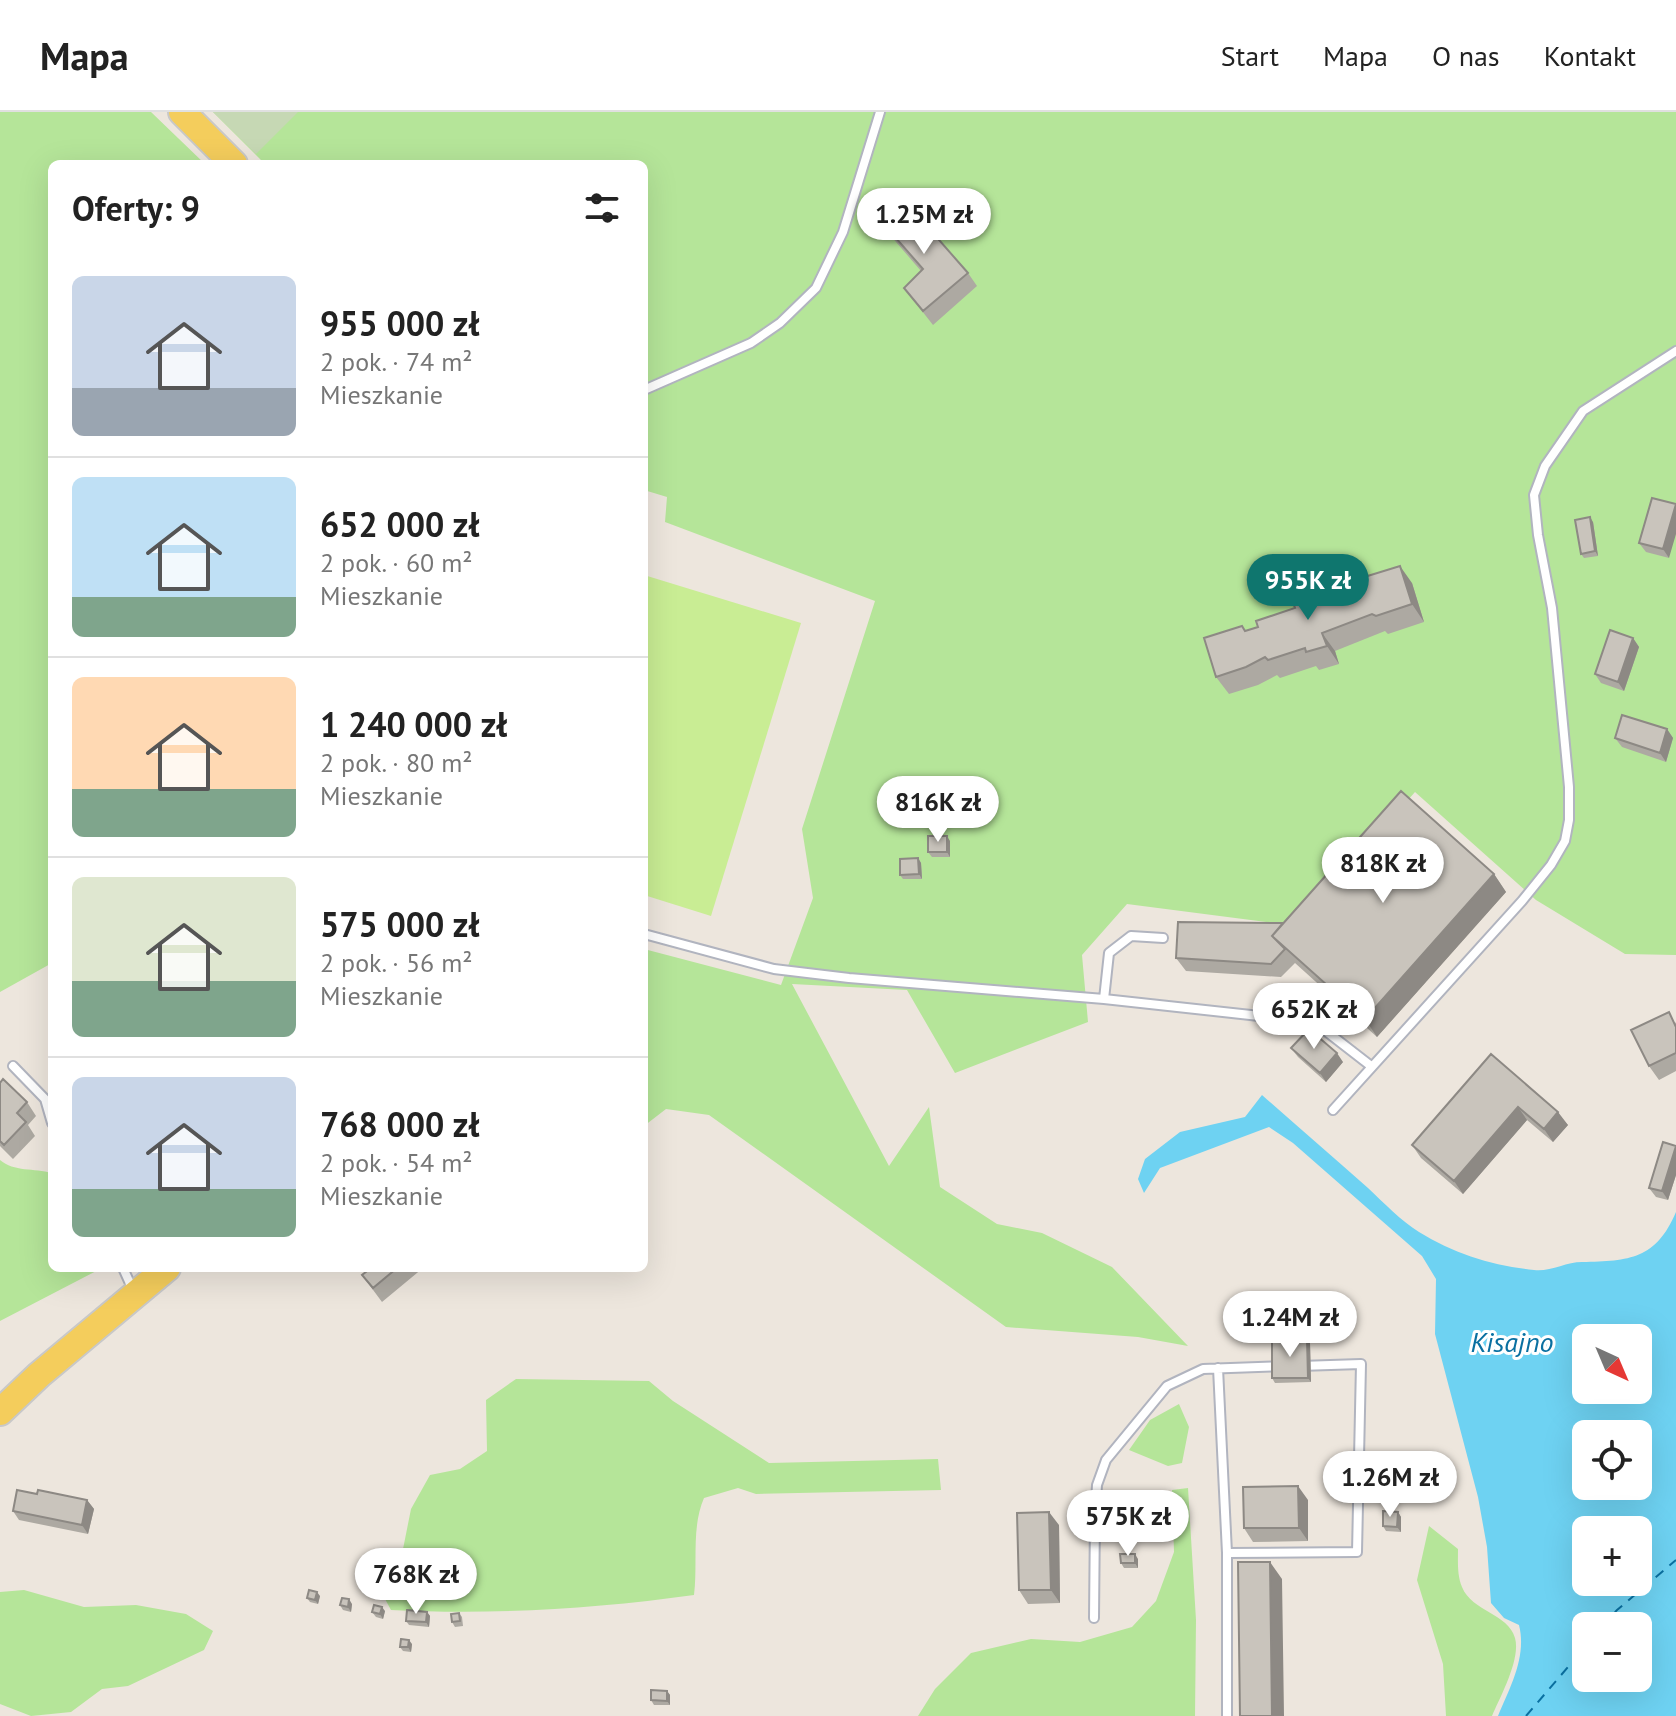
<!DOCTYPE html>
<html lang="pl">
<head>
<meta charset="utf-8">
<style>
  body { margin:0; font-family:"PT Sans",sans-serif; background:#f2f2f2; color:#222; height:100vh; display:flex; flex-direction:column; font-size:30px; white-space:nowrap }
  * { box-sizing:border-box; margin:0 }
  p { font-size:26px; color:#767676 }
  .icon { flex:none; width:44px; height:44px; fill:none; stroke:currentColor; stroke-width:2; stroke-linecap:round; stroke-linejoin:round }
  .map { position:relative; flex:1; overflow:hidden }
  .drawer { position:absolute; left:48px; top:48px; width:600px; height:1112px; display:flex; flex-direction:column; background:#fff; border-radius:12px; box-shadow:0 8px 32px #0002 }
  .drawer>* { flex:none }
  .needle { width:52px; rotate:136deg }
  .controls { position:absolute; left:1572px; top:1212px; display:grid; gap:16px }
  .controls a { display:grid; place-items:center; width:80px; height:80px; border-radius:12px; background:#fff; box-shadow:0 8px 32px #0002; font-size:40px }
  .price { position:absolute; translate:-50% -68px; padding:0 18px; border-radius:28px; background:#fff; color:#222; font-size:26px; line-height:52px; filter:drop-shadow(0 2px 4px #0008) }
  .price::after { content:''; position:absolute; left:50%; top:48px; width:24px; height:18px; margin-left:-12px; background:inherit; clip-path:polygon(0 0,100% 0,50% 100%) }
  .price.on { background:#0f766e; color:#fff }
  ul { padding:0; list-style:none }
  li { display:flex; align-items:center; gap:24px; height:200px; padding:0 24px }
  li+li { border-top:2px solid #e0e0e0 }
  li span { display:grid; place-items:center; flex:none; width:224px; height:160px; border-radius:12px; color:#555 }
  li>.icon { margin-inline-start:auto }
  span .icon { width:96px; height:96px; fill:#fffc; stroke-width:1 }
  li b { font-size:34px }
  h2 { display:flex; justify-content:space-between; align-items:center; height:96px; padding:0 24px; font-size:34px }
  header { display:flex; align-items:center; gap:48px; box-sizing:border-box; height:112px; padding:0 40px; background:#fff; border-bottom:2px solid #e0e0e0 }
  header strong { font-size:38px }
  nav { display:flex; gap:44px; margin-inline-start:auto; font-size:28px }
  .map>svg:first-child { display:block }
  .green { fill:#b5e599 }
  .cemetery { fill:#c6d8b4 }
  .pitch { fill:#c9ed94 }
  .water { fill:#6ed2f2; fill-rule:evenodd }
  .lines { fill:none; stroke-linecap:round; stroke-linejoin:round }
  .ferry { stroke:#0a70a1; stroke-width:2; stroke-dasharray:10 8; stroke-linecap:butt }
  .service-casing { stroke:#b1b4bf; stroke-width:12 }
  .primary-casing { stroke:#c8c8c8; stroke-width:30 }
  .service { stroke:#fff; stroke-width:8 }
  .primary { stroke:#f4cd5c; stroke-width:26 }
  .wall { fill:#ada9a2 }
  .shaded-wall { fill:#8d8984 }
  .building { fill:#c9c4bc; stroke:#8d8984; stroke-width:2 }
  .labels { text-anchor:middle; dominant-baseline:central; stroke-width:6; stroke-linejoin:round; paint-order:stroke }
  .water-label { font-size:28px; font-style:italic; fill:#0a70a1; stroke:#fff }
</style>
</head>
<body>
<header>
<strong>Mapa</strong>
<nav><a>Start</a><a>Mapa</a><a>O nas</a><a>Kontakt</a></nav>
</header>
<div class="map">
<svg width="1676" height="1604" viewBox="0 0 1676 1604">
  <rect width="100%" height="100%" fill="#ede6dd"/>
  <!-- green -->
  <path class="green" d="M0 0H151L205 52H52V851L0 880Z
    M213 0H1676V843L1625 842 1536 788 1415 680 1297 814 1127 792 1082 843 1088 910 955 961 907 878 792 872 889 1054 929 995 940 1075 997 1112 1042 1121 1112 1155 1188 1234 1138 1225 1006 1215 709 1003 666 997 644 1014V837L781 873 813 786 802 717 875 489 665 410 667 385 644 378V52H265Z
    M0 1048C14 1060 34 1056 52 1061V1156H102L0 1209Z
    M516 1267 649 1269 673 1289 769 1351 938 1347 941 1378 756 1382 738 1376 704 1386C691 1416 698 1451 694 1483 593 1497 493 1503 391 1498L378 1474 401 1447 411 1397 430 1363 460 1357 487 1339 486 1288Z
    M1179 1292 1189 1315 1182 1351 1168 1354 1129 1338 1150 1308Z
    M1188 1376 1196 1508 1195 1604H918L935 1577 971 1541 1031 1527 1080 1530 1132 1515 1156 1489 1174 1440 1172 1378Z
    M1429 1414 1458 1437C1458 1449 1457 1463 1462 1475 1472 1500 1508 1501 1515 1526 1521 1547 1500 1585 1492 1604H1446L1443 1552 1417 1468Z
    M24 1478 84 1495 136 1493 186 1502 213 1519 204 1538 128 1574 102 1577 71 1600 31 1604 0 1592V1480Z"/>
  <!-- cemetery -->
  <path class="cemetery" d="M213 0H298L256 42Z"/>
  <!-- pitch -->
  <path class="pitch" d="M644 463 801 511 711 804 644 783Z"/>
  <!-- water -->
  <path class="water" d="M1262 983C1297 1014 1333 1045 1368 1076 1384 1091 1401 1109 1419 1120 1454 1142 1494 1154 1534 1158 1550 1160 1566 1150 1582 1150 1630 1149 1656 1147 1676 1100V1604H1498C1510 1575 1527 1545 1519 1513L1504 1506 1491 1491 1487 1435 1478 1385 1435 1222 1436 1167 1422 1144 1293 1031 1269 1015 1160 1056 1144 1081 1138 1067 1145 1047 1180 1020 1245 1005ZM1586 1226H1638V1278H1586ZM1586 1322H1638V1374H1586ZM1586 1418H1638V1470H1586ZM1586 1514H1638V1566H1586Z"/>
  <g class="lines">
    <!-- ferry -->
    <path class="ferry" d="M1603 1514 1617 1498 1676 1448
      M1526 1604 1586 1534"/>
    <!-- service casing -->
    <g class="service-casing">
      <path id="service" d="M644 278 751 231 780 211 816 176 843 120 880 0
        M644 822 774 857 849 866 1104 887 1305 909 1322 916 1371 954
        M1104 887 1109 841 1131 824 1163 826
        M13 954 45 987 52 1011
        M1333 998 1522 789 1551 753 1565 729 1569 708V675L1552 496 1538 423 1534 383 1545 354 1583 299 1676 239
        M123 1156 133 1178
        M1218 1256 1227 1441V1604
        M1227 1441 1357 1440 1361 1252 1300 1254
        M1094 1506 1095 1404 1097 1373 1106 1348 1167 1274 1203 1257 1283 1254"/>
    </g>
    <!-- primary casing -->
    <g class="primary-casing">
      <path id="primary" d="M182 0 234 52
        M0 1300 39 1263 167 1156"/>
    </g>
    <!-- service -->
    <use href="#service" class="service"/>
    <!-- primary -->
    <use href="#primary" class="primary"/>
  </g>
  <!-- wall -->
  <path class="wall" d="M881 109 968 161 977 174 933 213 904 176 921 159 890 123Z
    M1652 386 1669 446 1646 440 1639 431Z
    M1593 410 1598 444 1584 446 1581 442Z
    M1346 471 1350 476 1412 471 1424 510 1388 522 1385 519 1335 539 1339 552 1319 558 1316 554 1280 566 1277 563 1258 573 1229 582 1216 565 1242 514 1246 519 1258 515Z
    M1633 526 1639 535 1624 579 1601 571 1595 562Z
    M1667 617 1673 626 1666 650 1622 635 1615 626Z
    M950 729V745H932L928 740Z
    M918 746 921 751 922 767H903L900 763Z
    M1494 762 1506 780 1377 925 1295 851 1281 865 1186 859 1176 846 1283 811Z
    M1676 910V959L1659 968 1649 954Z
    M1291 936 1343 950 1326 970 1298 945Z
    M1491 942 1568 1013 1553 1030 1527 1008 1463 1082 1421 1046 1412 1033Z
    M0 971 27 990 36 1004 28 1013 35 1024 13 1047 0 1034Z
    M1676 1034V1063L1668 1088 1656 1085 1649 1076Z
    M371 1156H423L382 1190 362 1163Z
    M1310 1231 1311 1270 1275 1271 1272 1266Z
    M37 1382 87 1388 94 1397 88 1422 19 1408 13 1399Z
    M1308 1388V1429L1253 1430 1244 1416Z
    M1398 1400 1401 1405V1420L1386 1419 1383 1414Z
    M1059 1413 1060 1491 1028 1492 1019 1478Z
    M1154 1413 1155 1429 1137 1430 1134 1425Z
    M1138 1447V1456H1124L1121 1451Z
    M320 1484 318 1492 310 1490 307 1486Z
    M352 1492 351 1500 343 1498 340 1493Z
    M385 1499 383 1507 376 1505 372 1500Z
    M427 1500 430 1504 429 1515 409 1513 406 1509Z
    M459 1501 462 1505 463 1514 455 1515 452 1510Z
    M412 1532 411 1540 403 1539 400 1535Z
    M667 1579 670 1583V1593H654L651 1588Z"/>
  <!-- shaded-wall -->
  <path class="shaded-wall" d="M1676 393V422L1669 446 1663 437Z
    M1590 405 1593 410 1598 444 1595 439Z
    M1400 454 1412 471 1424 510 1412 492Z
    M1322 521 1335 539 1339 552 1327 534Z
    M1633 526 1639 535 1624 579 1618 570Z
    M1667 617 1673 626 1666 650 1660 641Z
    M947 724 950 729V745L947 740Z
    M918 746 921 751 922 767 919 762Z
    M1494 762 1506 780 1377 925 1365 907Z
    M1337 941 1343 950 1326 970 1320 961Z
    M1518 995 1527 1008 1463 1082 1454 1069Z
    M1558 1000 1568 1013 1553 1030 1544 1017Z
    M1676 1034V1063L1668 1088 1662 1079Z
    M1307 1227 1310 1231 1311 1270 1308 1266Z
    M1298 1374 1308 1388V1429L1299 1416Z
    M87 1388 94 1397 88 1422 82 1413Z
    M1049 1400 1059 1413 1060 1491 1051 1478Z
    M1398 1400 1401 1405V1420L1397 1415Z
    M1151 1409 1154 1413 1155 1429 1152 1425Z
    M1135 1442 1138 1447V1456L1135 1451Z
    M1270 1450 1282 1467 1284 1604H1272Z
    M317 1480 320 1484 318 1492 315 1488Z
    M349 1487 352 1492 351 1500 348 1495Z
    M382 1495 385 1499 383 1507 380 1502Z
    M427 1500 430 1504 429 1515 426 1510Z
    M409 1528 412 1532 411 1540 408 1535Z
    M667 1579 670 1583V1593L667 1589Z"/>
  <!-- building -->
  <path class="building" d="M904 88 968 161 923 199 904 176 923 157 881 109Z
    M1652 386 1676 392 1663 437 1639 431Z
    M1590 405 1595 439 1581 442 1575 408Z
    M1400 454 1412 492 1376 504 1372 502 1322 521 1327 534 1306 540 1305 536 1268 548 1265 545 1246 555 1216 565 1204 526 1242 514 1245 519 1258 515 1256 509 1295 496 1292 488 1346 471 1349 476 1361 472V466Z
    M1610 518 1633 526 1618 570 1595 562Z
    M1622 603 1667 617 1660 641 1615 626Z
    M1401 679 1494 762 1365 907 1272 824Z
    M928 724H947V740H928Z
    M918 746 919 762 900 763V747Z
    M1178 810 1283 811 1272 824 1285 837 1271 852 1176 846Z
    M1669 900 1676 915V941L1649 954 1631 918Z
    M1309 917 1337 941 1320 961 1291 936Z
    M1491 942 1558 1000 1544 1017 1518 995 1454 1069 1412 1033Z
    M3 967 27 990 17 1001 26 1010 4 1033 0 1029V971Z
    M1663 1030 1676 1034 1662 1079 1649 1076Z
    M371 1156H397L373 1176 362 1163Z
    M1272 1227H1307L1308 1266H1272Z
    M1298 1374 1299 1416H1244L1243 1375Z
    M17 1378 37 1382 38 1378 87 1388 82 1413 13 1399Z
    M1383 1399 1398 1400 1397 1415 1383 1414Z
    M1049 1400 1051 1478H1019L1017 1401Z
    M1134 1409H1151L1152 1425H1134Z
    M1120 1442H1135V1451H1121Z
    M1238 1450H1270L1272 1604H1240Z
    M309 1478 317 1480 315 1488 307 1486Z
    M342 1486 349 1487 348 1495 340 1493Z
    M374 1493 382 1495 380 1502 372 1500Z
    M407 1498 427 1500 426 1510 406 1509Z
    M459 1501 460 1509 452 1510 451 1502Z
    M401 1527 409 1528 408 1535H400Z
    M651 1578 667 1579V1589L651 1588Z"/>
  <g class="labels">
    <!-- water labels -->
    <g class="water-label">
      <text x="1512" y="1229">Kisajno</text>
    </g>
  </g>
</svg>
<div class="controls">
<a><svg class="needle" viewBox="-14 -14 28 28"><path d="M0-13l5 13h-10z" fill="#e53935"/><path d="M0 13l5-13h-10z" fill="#767676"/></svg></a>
<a><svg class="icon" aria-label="locate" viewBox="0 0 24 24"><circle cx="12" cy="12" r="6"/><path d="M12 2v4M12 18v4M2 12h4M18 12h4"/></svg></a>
<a>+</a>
<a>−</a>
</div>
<b class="price" style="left:924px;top:144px">1.25M zł</b>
<b class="price on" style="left:1308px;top:510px">955K zł</b>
<b class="price" style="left:938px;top:732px">816K zł</b>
<b class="price" style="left:1383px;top:793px">818K zł</b>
<b class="price" style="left:1314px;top:939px">652K zł</b>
<b class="price" style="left:1290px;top:1247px">1.24M zł</b>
<b class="price" style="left:1390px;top:1407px">1.26M zł</b>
<b class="price" style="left:1128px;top:1446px">575K zł</b>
<b class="price" style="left:416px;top:1504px">768K zł</b>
<section class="drawer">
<h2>Oferty: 9<svg class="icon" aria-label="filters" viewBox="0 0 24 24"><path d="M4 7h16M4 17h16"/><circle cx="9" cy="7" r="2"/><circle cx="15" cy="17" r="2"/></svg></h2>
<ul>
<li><span style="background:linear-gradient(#c9d6e8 70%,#9aa5b1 0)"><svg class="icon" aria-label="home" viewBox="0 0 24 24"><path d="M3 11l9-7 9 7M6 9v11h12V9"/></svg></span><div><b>955 000 zł</b><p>2 pok. · 74 m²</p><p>Mieszkanie</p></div></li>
<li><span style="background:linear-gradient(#bfe0f5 75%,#7fa58c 0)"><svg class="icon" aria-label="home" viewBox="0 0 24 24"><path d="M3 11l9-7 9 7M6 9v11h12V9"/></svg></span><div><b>652 000 zł</b><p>2 pok. · 60 m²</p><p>Mieszkanie</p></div></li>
<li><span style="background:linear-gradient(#ffd9b3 70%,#7fa58c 0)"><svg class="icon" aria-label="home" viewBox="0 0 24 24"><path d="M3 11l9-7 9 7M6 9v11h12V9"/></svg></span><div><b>1 240 000 zł</b><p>2 pok. · 80 m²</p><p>Mieszkanie</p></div></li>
<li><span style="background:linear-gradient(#dfe7d0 65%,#7fa58c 0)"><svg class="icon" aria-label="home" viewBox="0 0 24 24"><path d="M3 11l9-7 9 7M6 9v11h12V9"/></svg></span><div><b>575 000 zł</b><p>2 pok. · 56 m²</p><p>Mieszkanie</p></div></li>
<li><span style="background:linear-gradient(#c9d6e8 70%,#7fa58c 0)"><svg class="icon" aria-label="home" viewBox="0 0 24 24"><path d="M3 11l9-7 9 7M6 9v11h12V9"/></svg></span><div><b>768 000 zł</b><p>2 pok. · 54 m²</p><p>Mieszkanie</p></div></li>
</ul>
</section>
</div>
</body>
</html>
